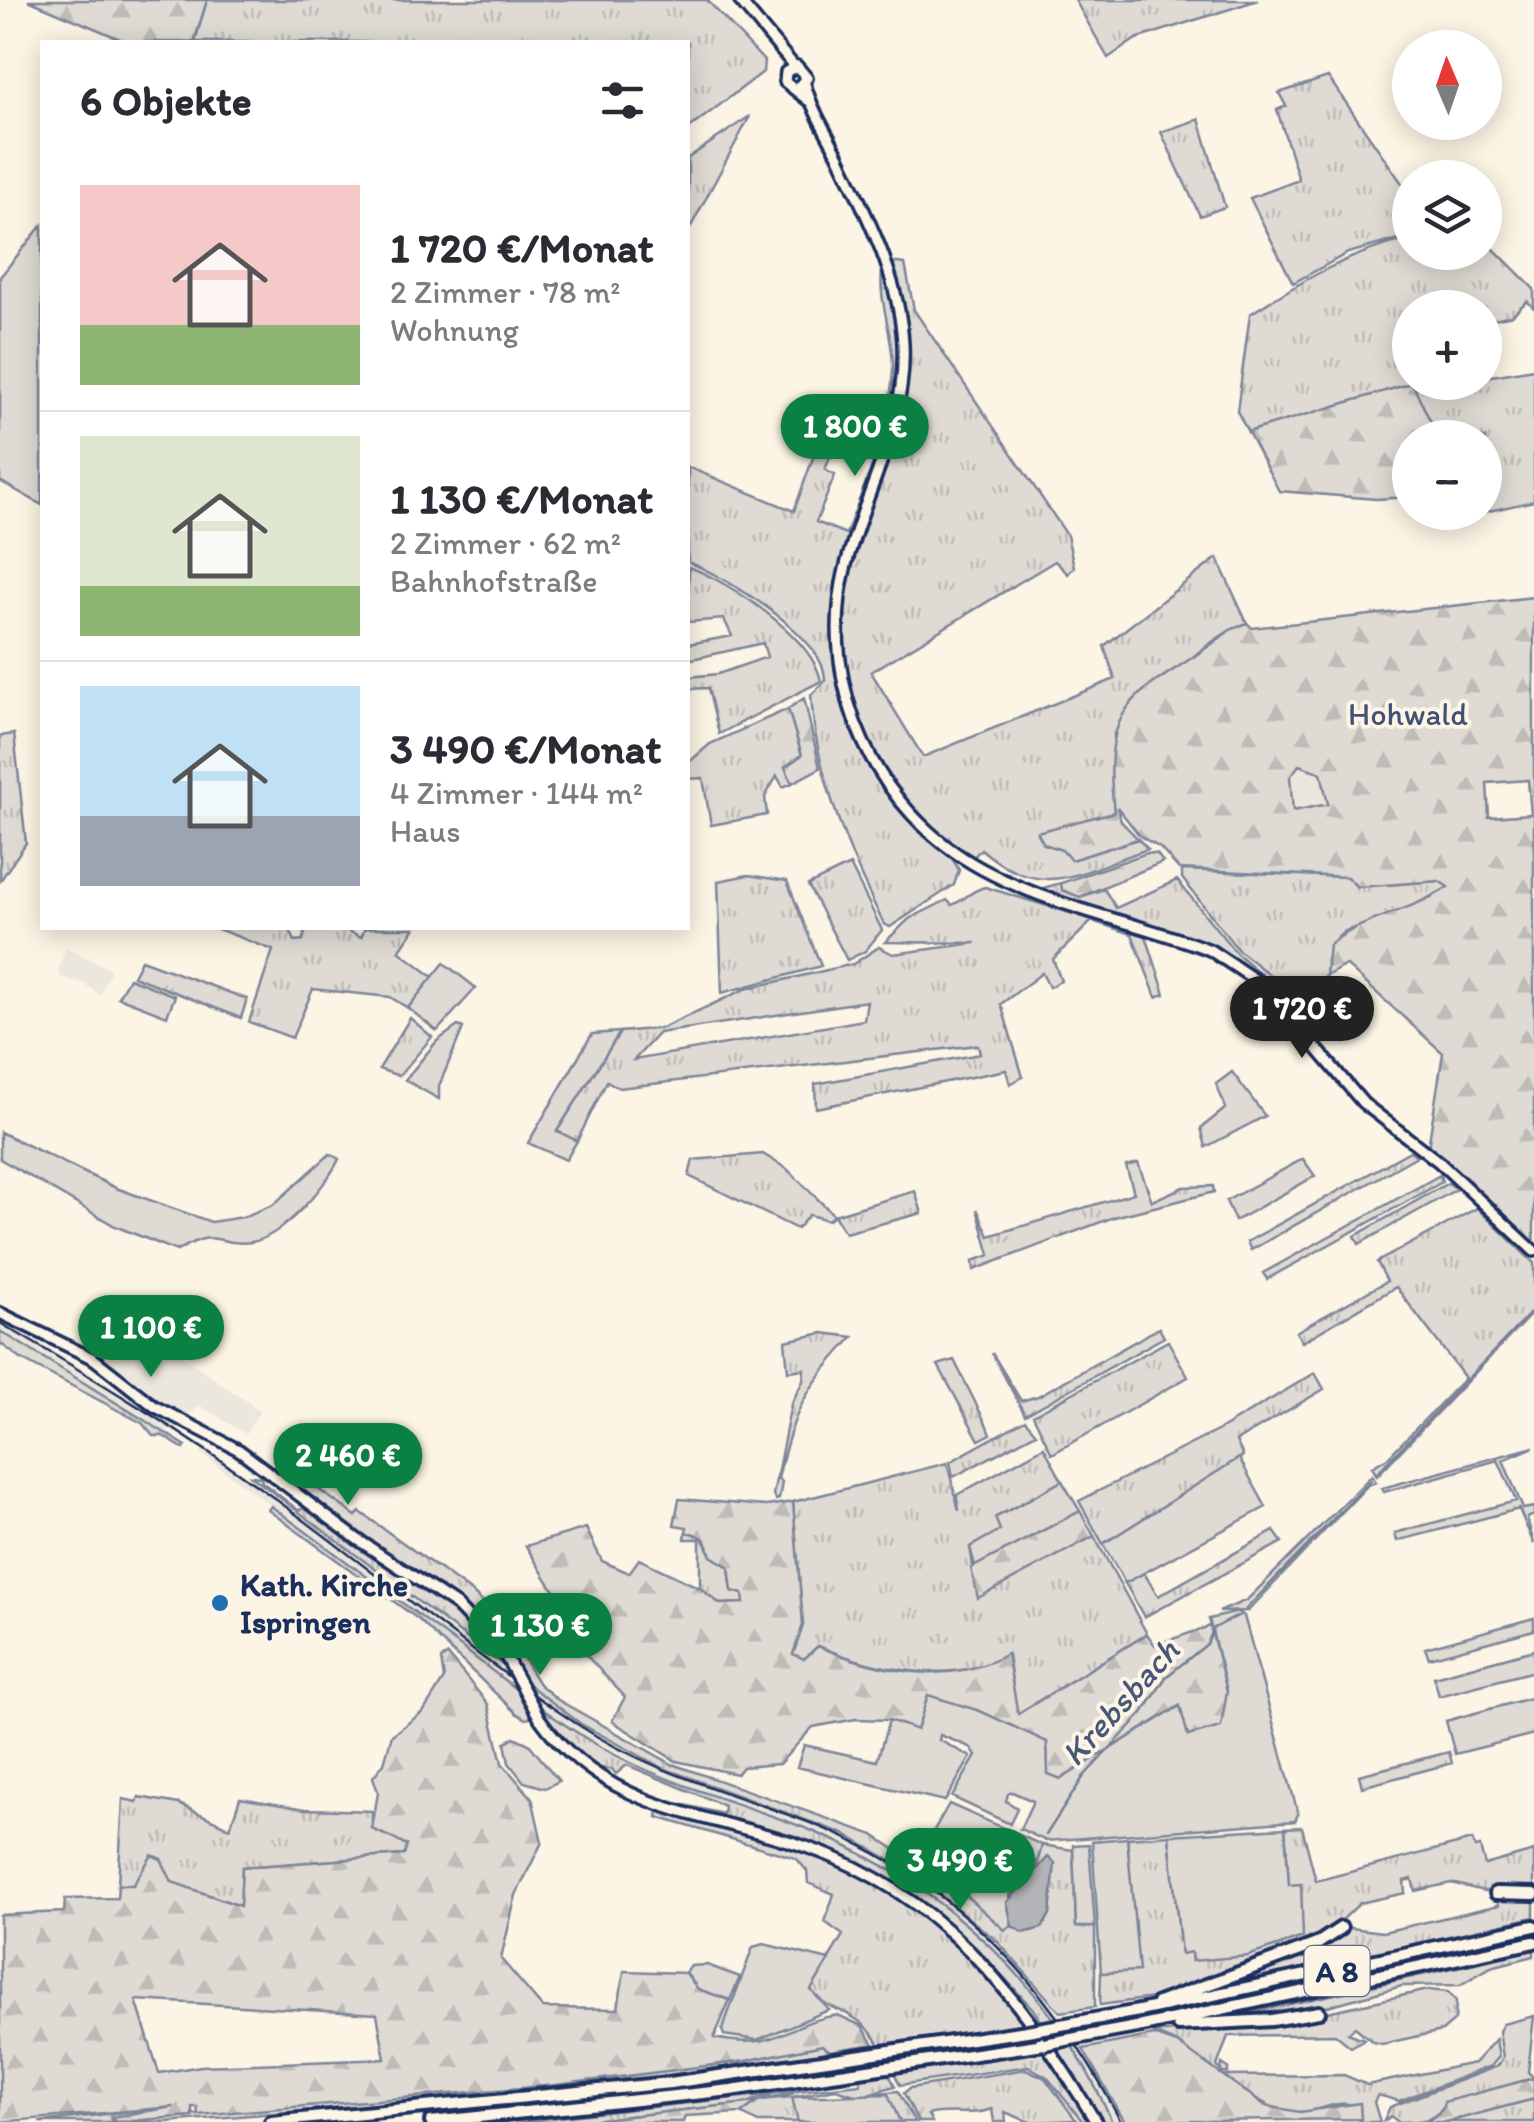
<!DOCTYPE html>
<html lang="de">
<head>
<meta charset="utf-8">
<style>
  body { margin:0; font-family:Itim,sans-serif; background:#f2f2f3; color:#2b2b33; height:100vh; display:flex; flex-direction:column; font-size:38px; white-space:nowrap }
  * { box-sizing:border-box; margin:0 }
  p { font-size:32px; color:#7c7c81 }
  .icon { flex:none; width:55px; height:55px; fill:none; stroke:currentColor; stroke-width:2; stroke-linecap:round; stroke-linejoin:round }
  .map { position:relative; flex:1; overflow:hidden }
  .panel { position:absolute; left:40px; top:40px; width:650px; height:890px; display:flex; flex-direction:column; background:#fff; border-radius:0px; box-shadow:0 5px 25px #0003 }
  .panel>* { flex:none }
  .needle { width:65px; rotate:358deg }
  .buttons { position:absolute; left:1392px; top:30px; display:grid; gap:20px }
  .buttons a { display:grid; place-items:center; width:110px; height:110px; border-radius:50%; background:#fff; box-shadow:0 5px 25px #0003; font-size:50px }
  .price { position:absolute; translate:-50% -85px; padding:0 22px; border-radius:35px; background:#0b8043; color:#fff; font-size:32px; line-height:65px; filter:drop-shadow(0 2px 5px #0008) }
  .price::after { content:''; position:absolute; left:50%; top:60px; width:30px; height:22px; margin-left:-15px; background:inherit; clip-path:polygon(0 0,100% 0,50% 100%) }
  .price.on { background:#222; color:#fff }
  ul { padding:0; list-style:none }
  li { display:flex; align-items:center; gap:30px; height:250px; padding:0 40px }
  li+li { border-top:2px solid #e1e1e2 }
  li span { display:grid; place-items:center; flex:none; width:280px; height:200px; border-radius:0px; color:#555 }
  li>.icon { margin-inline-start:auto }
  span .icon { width:120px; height:120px; fill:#fffc; stroke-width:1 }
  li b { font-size:42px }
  h2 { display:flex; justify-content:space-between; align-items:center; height:120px; padding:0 40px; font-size:42px }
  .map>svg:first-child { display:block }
  .built { fill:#ece7dc }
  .grass { fill:url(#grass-tufts); stroke:#7d8599; stroke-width:2.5; fill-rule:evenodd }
  .forest { fill:url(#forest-firs); stroke:#7d8599; stroke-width:2.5; fill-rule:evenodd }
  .green { fill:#dfdbd4; stroke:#7d8599; stroke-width:2.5 }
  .water { fill:#b2b4b8; stroke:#767f94; stroke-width:2.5 }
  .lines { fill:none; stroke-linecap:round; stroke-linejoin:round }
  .stream { stroke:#767f94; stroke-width:2.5 }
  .major-casing { stroke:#1b2f5e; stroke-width:16 }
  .highway-casing { stroke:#1b2f5e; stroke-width:18 }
  .major { stroke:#fcf5e5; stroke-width:9 }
  .highway { stroke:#fcf5e5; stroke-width:10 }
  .rail { stroke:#1b2f5e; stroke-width:2.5 }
  .major-bridge-casing { stroke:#1b2f5e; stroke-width:16; stroke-linecap:butt }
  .highway-bridge-casing { stroke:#1b2f5e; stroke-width:18; stroke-linecap:butt }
  .major-bridge { stroke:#fcf5e5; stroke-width:9 }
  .highway-bridge { stroke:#fcf5e5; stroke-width:10 }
  .poi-dot { fill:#1f6fb2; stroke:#fcf5e5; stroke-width:4 }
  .labels { text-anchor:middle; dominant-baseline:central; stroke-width:8; stroke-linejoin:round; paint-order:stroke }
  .shield { fill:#fcf5e5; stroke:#5e6a86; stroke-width:2.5 }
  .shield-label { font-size:30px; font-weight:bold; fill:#1b2f5e }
  .park-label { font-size:32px; fill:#425176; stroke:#fcf5e5 }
  .poi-label { font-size:32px; font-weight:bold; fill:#1b2f5e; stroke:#fcf5e5; text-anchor:start }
  .water-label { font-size:35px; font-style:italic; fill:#485779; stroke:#fcf5e5 }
</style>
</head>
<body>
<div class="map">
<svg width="1534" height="2122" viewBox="0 0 1534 2122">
  <defs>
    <pattern id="grass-tufts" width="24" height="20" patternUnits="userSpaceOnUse" patternTransform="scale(2.5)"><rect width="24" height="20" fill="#dfdbd4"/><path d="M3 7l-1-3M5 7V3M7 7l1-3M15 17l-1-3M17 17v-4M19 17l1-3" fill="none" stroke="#bfbcb8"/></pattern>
    <pattern id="forest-firs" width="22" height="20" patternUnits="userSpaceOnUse" patternTransform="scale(2.5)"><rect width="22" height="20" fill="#dfdbd4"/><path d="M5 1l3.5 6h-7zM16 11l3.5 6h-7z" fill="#bfbcb8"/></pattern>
  </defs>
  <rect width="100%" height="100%" fill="#fcf5e5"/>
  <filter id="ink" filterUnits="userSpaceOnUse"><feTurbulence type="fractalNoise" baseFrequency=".01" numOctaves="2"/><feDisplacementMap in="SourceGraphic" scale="20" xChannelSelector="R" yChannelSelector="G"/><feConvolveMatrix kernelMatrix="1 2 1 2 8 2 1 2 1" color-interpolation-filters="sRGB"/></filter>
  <g filter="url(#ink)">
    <!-- built -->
    <path class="built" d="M1299 765 1321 773 1328 805 1293 812 1290 777Z
      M66 948 111 969 100 995 83 983 60 977 58 970Z
      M105 1301 260 1411 246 1434 199 1405 193 1413 182 1414 148 1399 104 1363 105 1338 97 1305Z
      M0 1320 106 1383 172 1426 167 1433 0 1331Z
      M205 1447 581 1724 685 1777 844 1834 928 1883 972 1917 1035 1981 1083 2049 1125 2122H1112L1074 2050 1033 1991 988 1943 933 1897 847 1846 666 1779 561 1723 200 1453Z"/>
    <!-- grass -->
    <path class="grass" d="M207 0H707L764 61 763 72 688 129V42H195Z
      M1075 0H1258L1136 39 1108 58Z
      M1328 77 1410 195V236L1348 253 1293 283 1250 198 1299 180 1277 110 1286 106 1279 93Z
      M750 116 688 232V158Z
      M1199 119 1225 207 1200 216 1161 132Z
      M1410 239V252H1485V240L1534 289V308L1527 301 1512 315 1485 321V308H1410V337L1401 340 1410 354V382L1422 383 1424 387 1485 382V377L1534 369V501L1485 512V438L1438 437 1412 383 1248 432 1237 411 1250 314C1302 281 1349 252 1410 239Z
      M889 262 905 264 914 310 1067 535 1074 567 1068 574 1055 561 871 672 923 757 1115 679 1104 646 1217 558 1247 623C1197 642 1153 697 1114 733V812L1044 844 1062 850 1071 860 1138 839 1148 849C1078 872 1043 903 981 849L972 859C880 800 822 689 846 579 857 526 885 479 898 428 913 373 898 316 889 262Z
      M882 273C892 281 894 301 896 315 910 426 858 479 839 580 828 636 849 738 883 785 904 814 943 838 959 870L954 885 890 927 884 924C849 855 815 773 811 695L825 681C827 637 724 576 688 562V467L794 511 830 410 843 424 825 470 835 475 816 522 846 534C866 481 890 428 893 370 894 338 878 299 882 273Z
      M689 567C728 581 813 637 821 681L719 734 708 688 688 689V677L718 674 767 657 763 643 688 660V644L732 636 724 619 688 622Z
      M788 709 802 756 785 767 792 783 783 787 777 776 765 797 767 815 711 825 703 778 688 779V763L710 744Z
      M14 734 26 843 0 881V736Z
      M850 865 882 930 865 951 847 960 808 885Z
      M1182 870 1347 877 1387 885 1439 881 1449 887 1399 913 1345 931 1329 945 1326 976 1304 1002 1238 950 1182 878Z
      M748 875 787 881 821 966 722 993 718 881Z
      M1177 880 1237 954 1288 996 1294 1008 1230 956 1202 942 1039 889 1061 883 1063 890 1080 897 1104 889 1116 908Z
      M985 887 1146 936 1165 994 1156 997 1132 934 1092 921 1053 959 1061 981 1049 987 1042 973 1001 1004 1023 1077 1010 1084 1006 1070 816 1108 815 1084 980 1054 978 1045 619 1088 607 1081 577 1141 557 1131 620 1032 662 1028 745 989 853 964 879 947 893 954 976 943 885 942 909 919 947 900 952 905C965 900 971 890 985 887ZM867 1001 864 1020 634 1060 659 1033Z
      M215 928H289L295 941 303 940 306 928H342L361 937 365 928H415L399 951 433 977 408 1008 390 997 313 989 292 1038 249 1022 273 950Z
      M141 960 247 999 241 1018 133 976Z
      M129 978 175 996 167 1016 118 997Z
      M410 1018 432 1037 399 1076 379 1069Z
      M1410 1151 1417 1156 1251 1250 1247 1242Z
      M763 1154 787 1169 834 1215 915 1191 922 1213 845 1233 834 1215 828 1220 809 1215 797 1229 689 1176 693 1160Z
      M1303 1159 1315 1176 1235 1221 1226 1201Z
      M1138 1163 1152 1201 1183 1187 1213 1186 1214 1192 1114 1217 974 1270 973 1261 990 1255 977 1209 989 1236 1134 1193 1126 1166Z
      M1440 1175 1442 1182 1267 1279 1263 1273Z
      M1448 1183 1457 1189 1359 1244 1355 1236Z
      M1477 1208 1534 1263V1311L1377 1476 1372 1467 1387 1458 1465 1378 1396 1287 1302 1342 1296 1332 1387 1281 1377 1262Z
      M1159 1328 1164 1337 1025 1415 992 1353 1021 1401 1038 1396Z
      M0 1331 186 1446 184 1449 163 1436H153L142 1423 21 1359 0 1343Z
      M823 1333 853 1337C805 1389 793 1410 778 1479L782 1482 779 1499 776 1500 773 1495 791 1404 803 1381 804 1369 788 1371 785 1341Z
      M1168 1341 1188 1377 1052 1454 1033 1415Z
      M954 1360 991 1434 979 1440 938 1365Z
      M1315 1373 1324 1389 1236 1441 1243 1456 1103 1544 1079 1501 1219 1430Z
      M1025 1420 1036 1433 953 1477 950 1462Z
      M1044 1447 1062 1481 996 1517 1001 1530 970 1547 978 1597 1094 1536 1147 1634 1017 1714 1008 1655C950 1685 876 1671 818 1646L803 1660 793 1654 803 1625 793 1502 947 1463 959 1511 957 1495Z
      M1534 1447 1503 1460 1523 1509 1534 1507V1515L1527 1518 1534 1544 1519 1509 1397 1541 1395 1533 1516 1501 1498 1460 1384 1492 1382 1488Z
      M288 1461 300 1468 293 1471 356 1516 360 1512 473 1593 500 1619 539 1684 558 1700 672 1764 874 1835 915 1863 936 1869 1005 1930 1015 1890 1033 1877 1042 1845 1073 1850 1076 1926 1095 1927V2007L1060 2012 997 1941 912 1872 844 1834 663 1768 581 1724 251 1476 261 1477 262 1482 298 1510 309 1508C372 1552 471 1602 506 1669L516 1665 508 1651 467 1610 281 1478 279 1470Z
      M1372 1475 1376 1482 1368 1485 1248 1611 1219 1612 1247 1600Z
      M271 1506C334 1552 400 1601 464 1649 508 1683 551 1718 599 1746 666 1785 739 1802 810 1830 945 1885 1054 1987 1112 2122H1100L1033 2009 988 1960 933 1910 844 1857 676 1803 723 1814 724 1806 711 1800 627 1765 616 1774 612 1769C585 1771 560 1740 544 1715L526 1719 516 1713 418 1619 268 1510Z
      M1274 1531 1282 1542 1144 1617 1125 1583 1144 1573 1158 1596Z
      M686 1532 701 1535 711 1556 729 1567 732 1591 743 1594 745 1603 720 1604 700 1588V1539H685Z
      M514 1737 529 1744 559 1781 545 1788 524 1782 509 1763 505 1743Z
      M1449 1752 1452 1763 1362 1787 1359 1775Z
      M139 1797 179 1804 230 1828 240 1798 305 1809 372 1811V1829L408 1845 404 1855 242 1867 241 1906 171 1882 161 1860 133 1885H118L123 1799 137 1802Z
      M658 1811C805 1849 906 1871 1008 1994 1040 2032 1065 2080 1092 2122H1083L1047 2077 1028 2066 900 2085C888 2061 879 2034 856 2019 835 2005 831 2012 810 1990L843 1935 825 1922 834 1894 808 1883 807 1871 796 1858 657 1817Z
      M1302 1827 1316 1881 1472 1840 1475 1848 1480 1847 1485 1865 1534 1851V1890L1484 1891 1451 1883 1415 1891 1412 1879 1404 1881 1405 1893 1360 1903 1323 1938 1160 1997 1100 2005 1101 1973 1138 1970 1127 1838 1169 1835 1181 1953 1191 1952 1192 1961 1300 1884 1289 1886 1285 1828Z
      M1496 1895 1534 1896V1917L1204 1991 1351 1928 1383 1932 1499 1905Z
      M1534 1950V1956L1491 1967 1460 1985 1402 1986 1291 2016 1223 2019Z
      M1428 1990 1448 1992 1456 2001 1455 2020 1442 2031 1382 2044 1373 2042 1355 2027 1348 2033 1364 2039 1351 2047 1335 2034 1228 2036 1217 2066 1221 2071 1222 2064 1228 2068V2073H1218L1205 2062 1216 2074 1178 2043 1153 2033 1286 2021Z
      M1534 2016 1528 2072 1534 2078 1445 2102C1438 2122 1418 2122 1398 2122L1391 2116 1383 2122 1390 2107 1498 2066 1503 2057 1499 2031 1503 2024Z
      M1496 2039 1499 2057 1491 2066 1399 2101 1378 2095 1374 2102 1380 2122H1358L1361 2119 1353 2105C1340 2101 1328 2107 1315 2110 1277 2119 1252 2096 1223 2076L1344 2075 1367 2085 1474 2063Z
      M874 2044 895 2086 868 2094 898 2091 915 2122H900L887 2094 861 2097 836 2089 793 2097 798 2122H758L741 2113 760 2100 792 2097H760L748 2103 575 2122H514L861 2084 854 2047Z
      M822 2045 831 2052 646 2078 408 2102 166 2122H39L166 2107H175L112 2117 111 2121 556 2085 745 2061Z
      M1026 2069 1045 2078 1076 2120 1030 2122 1005 2112 1006 2122H994L992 2109C970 2117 952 2109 928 2115L932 2122H918L904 2093 910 2088Z
      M1534 2099V2122H1446Z"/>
    <!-- forest -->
    <path class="forest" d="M28 0H207L194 42H127Z
      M1412 383 1438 437 1410 438V497L1376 499 1279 491 1248 432Z
      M1534 597V1245L1428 1148 1443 1053 1346 965 1326 976 1329 945C1362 917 1412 912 1448 887L1439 881 1357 887 1347 877 1179 869 1160 848 1140 836 1117 807 1121 821 1138 839 1071 860 1062 850 1044 844 1037 832 1114 812C1099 684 1147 698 1230 630L1247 623 1252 628ZM1299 765 1321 773 1328 804 1293 811 1290 777ZM1528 780 1531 814 1489 817 1487 783Z
      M804 698 820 768 792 783 785 767 802 755 788 709Z
      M1147 853 1157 854 1163 862 1080 897 1062 890 1061 883Z
      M679 1499 766 1506 793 1502 803 1625 793 1654 804 1659 818 1646C875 1671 951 1687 1007 1654L1018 1714 1147 1634 1155 1645 1210 1626 1227 1691 1222 1727 1188 1736 1179 1706 1061 1779 1048 1775 1047 1742 917 1730 889 1720 856 1719 813 1727 779 1764 743 1767 737 1774 676 1761 612 1721 625 1697 558 1625 574 1611 550 1585 526 1546 586 1528 602 1561 629 1573 639 1559 700 1588 720 1604 744 1603 743 1594 732 1591 729 1567 711 1556C707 1539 703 1535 686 1532L687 1527 674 1525Z
      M1080 1511 1094 1536 978 1598 971 1568Z
      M448 1655 488 1704 502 1763 532 1798 542 1842 516 1895 501 1959 543 2008 618 2009 624 1971 686 1973 698 1989 730 2000 714 2038C783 2052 781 2023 838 2015L862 2026 874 2044 830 2051 822 2045 745 2061 556 2085 198 2115 197 2107H192V2116L117 2122 111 2117 174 2107 0 2122V1915L64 1912 65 1899 117 1898 118 1885H133L152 1855 161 1859 172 1882 240 1906 242 1867 404 1855 407 1845 372 1829 378 1792 373 1777 384 1763 392 1735 424 1711 444 1679 441 1659ZM136 2000 377 2014 385 2059 201 2066 159 2073Z
      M1154 2035 1177 2043 1266 2106 1300 2112 1360 2103 1361 2119 1125 2122 1083 2049Z
      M1534 2078V2099L1446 2122H1427L1442 2110 1444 2102Z
      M794 2093 760 2100 741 2113 685 2116 683 2122H575L748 2103Z"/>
    <!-- green -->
    <path class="green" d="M42 225V505L0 481V277Z
      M444 963 476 988 437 1031 408 1008Z
      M458 1026 463 1028 439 1086V1099L405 1080 437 1041Z
      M620 1032 557 1131 577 1141 566 1160 528 1143 592 1034Z
      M1232 1072 1265 1116 1206 1147 1201 1128 1226 1108 1216 1084Z
      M0 1132 116 1188 211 1222 243 1217 273 1205 330 1154 339 1159C327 1185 282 1238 251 1242 213 1247 221 1225 177 1251L115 1226 0 1159Z
      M1239 1458 1266 1507 1125 1583 1103 1544Z
      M1062 1481 1080 1511 975 1566 970 1547 1000 1530 995 1518Z
      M1239 1612 1244 1616 1298 1814 1295 1821 1046 1841 1020 1829 1033 1801 1012 1792 1008 1794 1006 1801 1017 1808 1010 1824 952 1797 976 1756 970 1747 940 1735 939 1740 971 1757 945 1801 797 1767 804 1745 877 1761 889 1720 917 1730 928 1695 980 1711 1047 1742 1048 1774 1061 1779 1180 1706 1188 1736 1221 1727 1227 1691 1209 1619Z
      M1534 1618V1630L1429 1658 1425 1648Z
      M1534 1650V1671L1439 1696 1434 1677Z
      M1534 1697V1734L1455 1754 1446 1721Z
      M949 1804 1042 1845 1033 1877 1010 1895 1012 1926 1005 1930 936 1869 915 1863Z
      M1285 1828 1289 1885 1301 1884 1303 1937 1248 1956 1192 1961 1191 1952 1181 1954 1169 1835Z
      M1127 1838 1139 1971 1101 1973 1092 1841Z
      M1089 1844 1095 1927H1076L1073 1845Z
      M764 1944 829 1960 811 1990 829 2010 757 2040 724 2035 722 2030 753 1947Z
      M707 1965 740 1977 730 2000 698 1989 686 1973 691 1966Z
      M888 2094 900 2122H798L792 2097Z"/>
    <!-- water -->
    <path class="water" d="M1048 1857 1055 1863 1050 1914 1042 1928 1024 1933 1012 1926 1007 1902Z"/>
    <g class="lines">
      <!-- stream -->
      <path class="stream" d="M1377 1473 1534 1309
        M1246 1609 1371 1480
        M1046 1835 1084 1776 1143 1713 1166 1677 1207 1644 1214 1628 1240 1615"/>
      <!-- major casing -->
      <g class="major-casing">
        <path id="major" d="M739 0 794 66
          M805 84C812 111 828 134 840 159 867 217 900 278 903 344 907 427 864 491 845 569 817 687 876 812 982 869 1052 907 1136 922 1210 950L1263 985 1363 1103 1439 1162 1534 1251
          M796 89 807 78 797 66 786 72 785 82 809 101
          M0 1313 94 1359 154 1406 239 1450 357 1539 456 1605 506 1657
          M540 1719C614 1822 728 1812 835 1858 958 1911 1028 2011 1096 2122"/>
      </g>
      <!-- highway casing -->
      <g class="highway-casing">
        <path id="highway" d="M1496 1893 1534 1894
          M1158 2003 1317 1944 1341 1928
          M1139 2011 1534 1926
          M1178 2025 1272 2020 1319 2012
          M1142 2026 1534 1942
          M271 2122 670 2083 1027 2031
          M431 2122 731 2090 1044 2044"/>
      </g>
      <!-- major -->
      <use href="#major" class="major"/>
      <!-- highway -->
      <use href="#highway" class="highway"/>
      <!-- rail -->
      <path class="rail" d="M0 1323C94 1378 186 1434 274 1498 376 1572 472 1655 577 1724 651 1773 733 1793 813 1824 955 1880 1053 1989 1121 2122"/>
      <!-- major-bridge casing -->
      <g class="major-bridge-casing">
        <path id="major-bridge" d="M506 1657 540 1719"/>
      </g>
      <!-- highway-bridge casing -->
      <g class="highway-bridge-casing">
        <path id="highway-bridge" d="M1027 2031 1139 2011
          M1044 2044 1142 2026"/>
      </g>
      <!-- major-bridge -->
      <use href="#major-bridge" class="major-bridge"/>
      <!-- highway-bridge -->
      <use href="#highway-bridge" class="highway-bridge"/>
    </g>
  </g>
  <!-- markers -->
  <circle class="poi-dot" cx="220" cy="1603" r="10"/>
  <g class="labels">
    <!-- shield labels -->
    <rect class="shield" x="1304.5" y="1946" width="65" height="50" rx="8"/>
    <g class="shield-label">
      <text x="1337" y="1971">A 8</text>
    </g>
    <!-- park labels -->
    <g class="park-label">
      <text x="1408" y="714">Hohwald</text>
    </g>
    <!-- poi labels -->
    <g class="poi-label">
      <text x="240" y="1585">Kath. Kirche<tspan x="240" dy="37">Ispringen</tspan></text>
    </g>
    <!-- water labels -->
    <g class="water-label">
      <text transform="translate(1120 1702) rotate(-48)">Krebsbach</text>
    </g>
  </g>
</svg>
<div class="buttons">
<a><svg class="needle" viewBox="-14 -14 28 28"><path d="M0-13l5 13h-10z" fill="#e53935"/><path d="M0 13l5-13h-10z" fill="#7c7c81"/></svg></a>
<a><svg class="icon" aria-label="layers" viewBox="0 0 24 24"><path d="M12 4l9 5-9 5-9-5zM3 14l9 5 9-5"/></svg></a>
<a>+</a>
<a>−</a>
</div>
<b class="price" style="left:855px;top:479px">1 800 €</b>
<b class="price on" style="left:1302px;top:1061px">1 720 €</b>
<b class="price" style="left:151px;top:1380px">1 100 €</b>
<b class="price" style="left:348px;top:1508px">2 460 €</b>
<b class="price" style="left:540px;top:1678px">1 130 €</b>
<b class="price" style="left:960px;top:1913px">3 490 €</b>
<section class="panel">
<h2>6 Objekte<svg class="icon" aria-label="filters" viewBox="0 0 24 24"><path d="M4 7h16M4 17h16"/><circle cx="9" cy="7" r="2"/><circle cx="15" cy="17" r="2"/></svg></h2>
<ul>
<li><span style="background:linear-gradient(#f6c9c9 70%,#8fb573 0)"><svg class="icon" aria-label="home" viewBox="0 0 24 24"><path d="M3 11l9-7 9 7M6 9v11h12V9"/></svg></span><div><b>1 720 €/Monat</b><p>2 Zimmer · 78 m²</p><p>Wohnung</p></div></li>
<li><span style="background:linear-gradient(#dfe7d0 75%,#8fb573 0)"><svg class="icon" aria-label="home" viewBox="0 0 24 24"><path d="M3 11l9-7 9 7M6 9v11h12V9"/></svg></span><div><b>1 130 €/Monat</b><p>2 Zimmer · 62 m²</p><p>Bahnhofstraße</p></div></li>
<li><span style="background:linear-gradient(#bfe0f5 65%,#9aa5b1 0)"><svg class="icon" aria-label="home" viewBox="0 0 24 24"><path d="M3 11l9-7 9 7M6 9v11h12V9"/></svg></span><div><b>3 490 €/Monat</b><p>4 Zimmer · 144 m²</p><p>Haus</p></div></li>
</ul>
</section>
</div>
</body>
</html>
